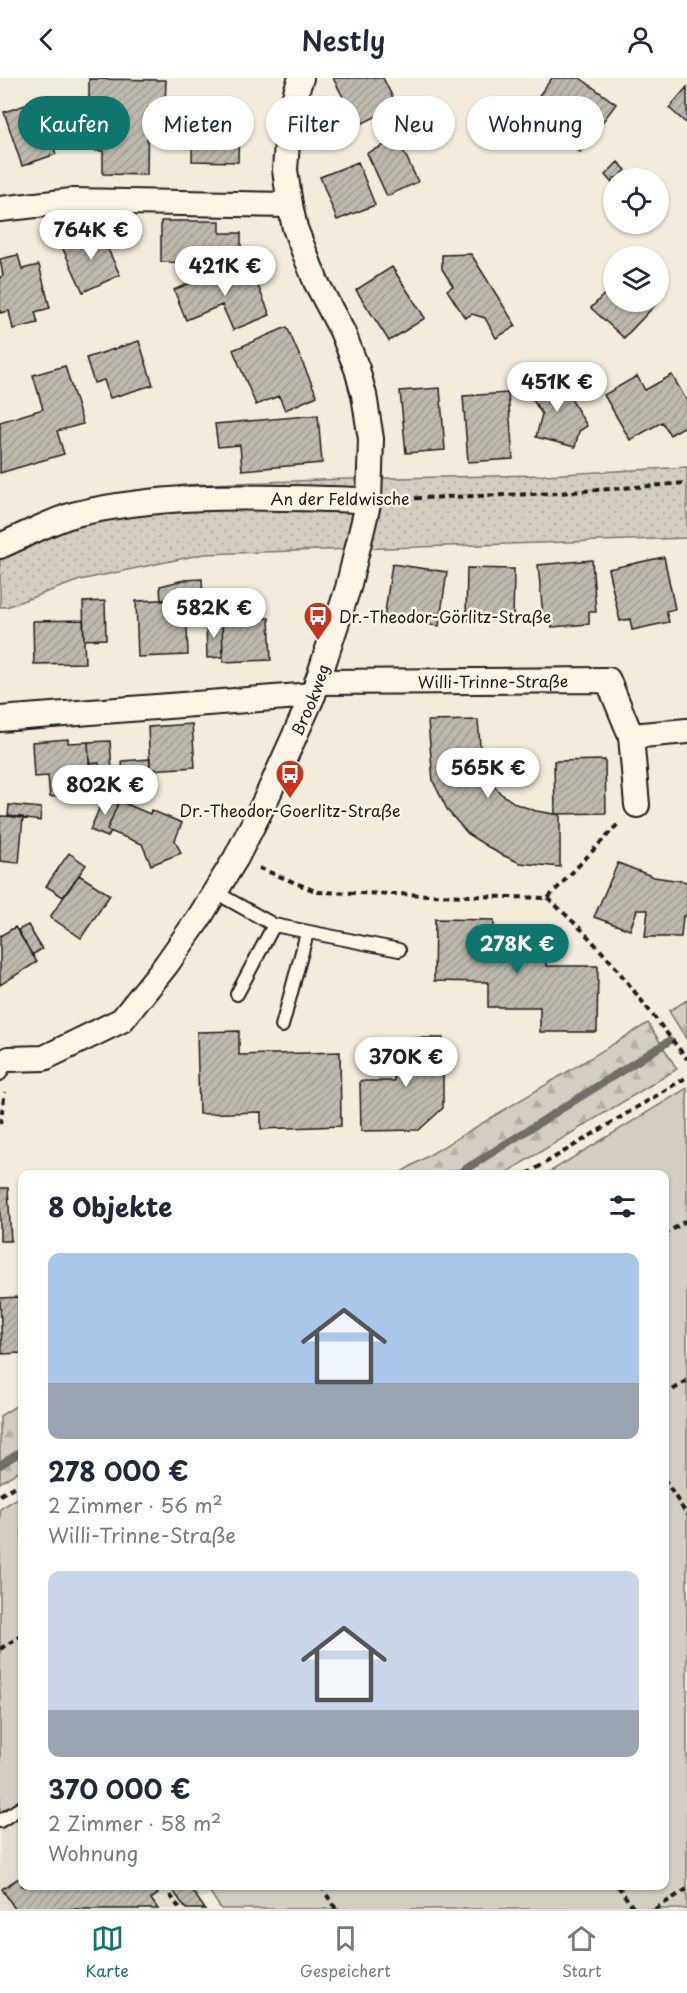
<!DOCTYPE html>
<html lang="de">
<head>
<meta charset="utf-8">
<style>
  body { margin:0; font-family:"Playpen Sans",sans-serif; background:#f2f2f3; color:#1f2937; height:100vh; display:flex; flex-direction:column; font-size:22px; white-space:nowrap }
  * { box-sizing:border-box; margin:0 }
  p { font-size:20px; color:#747a83 }
  .icon { flex:none; width:33px; height:33px; fill:none; stroke:currentColor; stroke-width:2; stroke-linecap:round; stroke-linejoin:round }
  .map { position:relative; flex:1; overflow:hidden }
  .side { position:absolute; left:18px; top:1092px; width:651px; height:720px; display:flex; flex-direction:column; background:#fff; border-radius:12px; box-shadow:0 2px 4px #0004 }
  .side>* { flex:none }
  .hud { position:absolute; left:18px; top:18px; width:651px; height:54px; display:flex; gap:12px }
  .tools { position:absolute; left:603px; top:90px; display:grid; gap:12px }
  .tools a { display:grid; place-items:center; width:66px; height:66px; border-radius:50%; background:#fff; box-shadow:0 2px 4px #0004; font-size:30px }
  .price { position:absolute; translate:-50% -51px; padding:0 14px; border-radius:21px; background:#fff; color:#222; font-size:20px; line-height:39px; filter:drop-shadow(0 2px 3px #0008) }
  .price::after { content:''; position:absolute; left:50%; top:36px; width:18px; height:14px; margin-left:-9px; background:inherit; clip-path:polygon(0 0,100% 0,50% 100%) }
  .price.selected { background:#0f766e; color:#fff }
  ul { padding:0; list-style:none }
  li { display:grid; align-content:center; gap:12px; height:318px; padding:0 30px }
  li span { display:grid; place-items:center; height:186px; border-radius:12px; color:#555 }
  li>.icon { margin-inline-start:auto }
  span .icon { width:108px; height:108px; fill:#fffc; stroke-width:1 }
  li b { font-size:26px }
  h2 { display:flex; justify-content:space-between; align-items:center; height:72px; padding:0 30px; font-size:26px }
  .tag { padding:0 21px; border-radius:27px; background:#fff; box-shadow:0 2px 4px #0004; font-size:21px; line-height:54px }
  .tag.selected { background:#0f766e; color:#fff }
  header { display:flex; justify-content:space-between; align-items:center; height:78px; padding:0 30px; background:#fff; font-size:27px; font-weight:600 }
  .tabs { display:flex; justify-content:space-around; align-items:center; height:84px; border-top:2px solid #e0e1e3; background:#fff; font-size:16px; color:#747a83 }
  .tabs a { display:grid; justify-items:center; gap:3px }
  .tabs .selected { color:#0f766e }
  .map>svg:first-child { display:block }
  .built { fill:#e3ddcf }
  .green { fill:#d3cec1; stroke:#78756e; stroke-width:1.5 }
  .forest { fill:url(#forest-firs); stroke:#78756e; stroke-width:1.5 }
  .park { fill:url(#park-dots); stroke:#78756e; stroke-width:1.5 }
  .lines { fill:none; stroke-linecap:round; stroke-linejoin:round }
  .stream { stroke:#716e68; stroke-width:8 }
  .building { fill:url(#building-hatch); stroke:#1c1c1c; stroke-width:1.5 }
  .service-casing { stroke:#1c1c1c; stroke-width:16 }
  .minor-casing { stroke:#1c1c1c; stroke-width:28 }
  .path { stroke:#1c1c1c; stroke-width:4; stroke-dasharray:6 4.5; stroke-linecap:butt }
  .service { stroke:#fcf5e5; stroke-width:12 }
  .minor { stroke:#fcf5e5; stroke-width:24 }
  .labels { text-anchor:middle; dominant-baseline:central; stroke-width:5; stroke-linejoin:round; paint-order:stroke }
  .street-label { font-size:16px; fill:#1c1c1c; stroke:#fcf5e5 }
  .poi-label { font-size:16px; fill:#1c1c1c; stroke:#fcf5e5; text-anchor:start }
</style>
</head>
<body>
<header><svg class="icon" aria-label="back" viewBox="0 0 24 24"><path d="M15 5l-7 7 7 7"/></svg>Nestly<svg class="icon" aria-label="person" viewBox="0 0 24 24"><circle cx="12" cy="8" r="4"/><path d="M4 21q1-7 8-7t8 7"/></svg></header>
<div class="map">
<svg width="687" height="1831" viewBox="0 0 687 1831">
  <defs>
    <pattern id="forest-firs" width="22" height="20" patternUnits="userSpaceOnUse" patternTransform="scale(1.5)"><rect width="22" height="20" fill="#d3cec1"/><path d="M5 1l3.5 6h-7zM16 11l3.5 6h-7z" fill="#b5b0a5"/></pattern>
    <pattern id="park-dots" width="8" height="8" patternUnits="userSpaceOnUse" patternTransform="scale(1.5)"><rect width="8" height="8" fill="#d3cec1"/><path d="M2 2h.1M6 6h.1" fill="none" stroke="#b5b0a5" stroke-width="1.8" stroke-linecap="round"/></pattern>
    <pattern id="building-hatch" width="6" height="6" patternUnits="userSpaceOnUse" patternTransform="scale(1.5)"><rect width="6" height="6" fill="#beb9ae"/><path d="M-1 1l2-2M0 6l6-6M5 7l2-2" fill="none" stroke="#a39e95"/></pattern>
  </defs>
  <rect width="100%" height="100%" fill="#f3ecdd"/>
  <filter id="ink" filterUnits="userSpaceOnUse"><feTurbulence type="fractalNoise" baseFrequency=".0167" numOctaves="2"/><feDisplacementMap in="SourceGraphic" scale="12" xChannelSelector="R" yChannelSelector="G"/><feConvolveMatrix kernelMatrix="1 2 1 2 8 2 1 2 1" color-interpolation-filters="sRGB"/></filter>
  <g filter="url(#ink)">
    <!-- built -->
    <path class="built" d="M22 1730V1808H206L211 1815 186 1831H0V1744Z"/>
    <!-- green -->
    <path class="green" d="M687 1010V1831H221L206 1808H664V1096H546Z
      M22 1417V1729L0 1743V1431Z"/>
    <!-- forest -->
    <path class="forest" d="M687 922V962L669 933Z
      M648 945 677 991 504 1096H398Z
      M22 1324V1391L0 1405V1338Z"/>
    <!-- park -->
    <path class="park" d="M687 389V460L204 476 80 502 6 529H0V456L61 434 184 407 346 401 544 397Z"/>
    <g class="lines">
      <!-- stream -->
      <path class="stream" d="M458 1096 669 963
        M0 1387 22 1373"/>
    </g>
    <!-- building -->
    <path class="building" d="M333 0H383L397 28 349 52 334 23 343 19Z
      M552 0H580L616 26 580 74 550 52 561 37 537 20Z
      M89 1 166 2 165 30H148L147 97 103 96V73H96V43H89Z
      M687 9V44L686 45 669 30Z
      M47 20 62 64 53 67 56 76 22 88 4 34Z
      M193 33 239 34 238 84 192 83Z
      M398 61 418 104 387 118 367 75Z
      M358 84 375 127 337 142 320 99Z
      M618 84 626 92 617 100H614L612 105 605 97Z
      M161 143H220V155H241V185L161 184Z
      M99 152 120 197 83 214 62 169Z
      M471 176 516 248 496 260 485 240 472 236 465 240 447 212 453 208 442 191V177Z
      M18 177 22 191 39 187 50 230 35 234 38 245 13 251 9 233 0 235V199L3 198 0 181Z
      M249 186 270 237 233 252 222 227 186 242 174 212 208 197 210 202Z
      M392 189 425 240 389 263 356 212Z
      M614 206V224H658L624 260 591 230Z
      M287 249 317 318 285 332 279 318 256 327 233 272Z
      M139 263 153 307 110 320 104 302 94 305 86 280Z
      M65 288 83 346 57 353 64 376 0 395V344L43 331 33 297Z
      M557 297 587 348 579 353 575 369 536 359 542 336 528 314Z
      M672 297 687 323V347L670 357 662 344 630 362 604 317 637 298 645 312Z
      M440 310 445 372 406 375 400 313Z
      M508 315 513 381 468 384 463 318Z
      M318 337 322 385 242 392 240 367 218 369 215 346Z
      M664 479 675 531 666 533 669 544 632 552 630 541 620 543 608 491Z
      M592 482 596 534H589V546L552 549 551 536 543 537 538 487Z
      M392 486 447 494 439 548 384 541Z
      M467 490 514 491 513 543 466 542Z
      M202 501 203 521 161 523 160 508 184 502Z
      M160 522H186L188 577 138 579 136 523Z
      M105 523 106 561 84 562 83 524Z
      M269 540 271 582 223 584 222 542Z
      M83 542 85 585 34 586 33 543Z
      M222 542 223 579 207 580 206 543Z
      M478 642 481 681 487 698 500 715 516 726 536 733 560 737V789L520 785 498 775 469 757 448 733 433 703 428 643Z
      M192 646 195 689 150 692 148 649Z
      M68 661V665L88 664 90 696 81 697 83 716 50 719 48 698 34 699 32 664Z
      M110 663 112 693 99 694V685H89L88 664Z
      M150 681V692L154 691V709L123 698 122 683Z
      M605 682 606 735 555 736 554 683Z
      M105 717 119 723 107 752 111 754 108 759 90 752Z
      M119 723 150 736 151 732 182 745 175 762 181 775 151 787 142 766 107 752Z
      M9 727 41 730 40 743 8 738Z
      M0 738 23 739 19 785 0 783Z
      M69 775 86 787 63 819 46 808Z
      M618 785 654 799 687 804V838H683L681 859H645L648 832H637L630 852 594 839Z
      M79 797 110 817 81 860 50 839Z
      M435 841 494 842V862L547 863 546 888H598L597 954H540V929H488V904L434 903Z
      M28 847 42 871 32 877 18 852Z
      M15 849 37 884 0 907V858Z
      M239 953V977L340 974 341 1048 261 1051V1034L199 1036 197 954Z
      M394 960H443V1030L419 1052 361 1053 360 1003H394Z
      M0 1110H8L11 1163H0Z
      M22 1219V1275L2 1276 0 1220Z
      M22 1798V1808H152L158 1816 151 1821 158 1831H15L2 1811Z
      M170 1808H189L205 1831H186Z"/>
    <g class="lines">
      <!-- service casing -->
      <g class="service-casing">
        <path id="service" d="M215 814 274 847 237 916
          M274 847 399 872
          M282 948 307 855
          M0 996 9 981
          M0 1743 22 1729"/>
      </g>
      <!-- minor casing -->
      <g class="minor-casing">
        <g id="minor">
          <path d="M0 131 72 123 290 127"/>
          <path d="M0 468C23 458 53 442 76 436 172 413 271 420 369 422"/>
          <path id="s1" d="M317 604 608 602 631 658 637 727"/>
          <path d="M0 641 313 617"/>
          <path d="M631 658 687 653"/>
          <path id="s2" d="M9 981 44 980 122 942 166 887 199 840 236 780 266 721 313 617 348 510 369 422 371 361 364 317 357 291 342 253 316 204 295 150 290 127 285 92 288 52 296 14 301 0"/>
        </g>
      </g>
      <!-- path -->
      <path class="path" d="M394 421 558 415 687 405
        M259 790 318 814 548 820 619 745
        M548 820 582 852 613 886 687 981
        M0 1046 5 1014
        M527 1096 687 999
        M664 1157 687 1142
        M664 1317 687 1303
        M664 1401 687 1437
        M0 1417 22 1404
        M0 1571 22 1557
        M164 1808 180 1831
        M321 1808 336 1831
        M618 1808 634 1831
        M655 1831 687 1811"/>
      <!-- service -->
      <use href="#service" class="service"/>
      <!-- minor -->
      <use href="#minor" class="minor"/>
    </g>
  </g>
  <!-- icons -->
  <defs>
    <g id="bus-pin" transform="scale(1.5)"><path d="M0 17L-7.5 6A9.5 9.5 0 1 1 7.5 6Z" fill="#c8321e" stroke="#fcf5e5"/><path d="M-5-6H5V4H4V6H2V4H-2V6H-4V4H-5ZM-3.5-4V0h7V-4ZM-3.5 1.2v1.5H-2V1.2ZM2 1.2v1.5H3.5V1.2Z" fill="#fff"/></g>
  </defs>
  <g fill-rule="evenodd">
    <use href="#bus-pin" x="318" y="538"/>
    <use href="#bus-pin" x="290" y="696"/>
  </g>
  <g class="labels">
    <!-- street labels -->
    <g class="street-label">
      <text x="340" y="420">An der Feldwische</text>
      <text stroke="none"><textPath href="#s1" startOffset="176">Willi-Trinne-Straße</textPath></text>
      <text stroke="none"><textPath href="#s2" startOffset="495">Brookweg</textPath></text>
    </g>
    <!-- poi labels -->
    <g class="poi-label">
      <text x="339" y="538">Dr.-Theodor-Görlitz-Straße</text>
      <text x="290" y="732" text-anchor="middle">Dr.-Theodor-Goerlitz-Straße</text>
    </g>
  </g>
</svg>
<div class="tools">
<a><svg class="icon" aria-label="locate" viewBox="0 0 24 24"><circle cx="12" cy="12" r="6"/><path d="M12 2v4M12 18v4M2 12h4M18 12h4"/></svg></a>
<a><svg class="icon" aria-label="layers" viewBox="0 0 24 24"><path d="M12 4l9 5-9 5-9-5zM3 14l9 5 9-5"/></svg></a>
</div>
<b class="price" style="left:91px;top:183px">764K €</b>
<b class="price" style="left:225px;top:219px">421K €</b>
<b class="price" style="left:557px;top:335px">451K €</b>
<b class="price" style="left:214px;top:561px">582K €</b>
<b class="price" style="left:488px;top:721px">565K €</b>
<b class="price" style="left:105px;top:738px">802K €</b>
<b class="price selected" style="left:517px;top:897px">278K €</b>
<b class="price" style="left:406px;top:1010px">370K €</b>
<div class="hud">
<a class="tag selected">Kaufen</a>
<a class="tag">Mieten</a>
<a class="tag">Filter</a>
<a class="tag">Neu</a>
<a class="tag">Wohnung</a>
</div>
<section class="side">
<h2>8 Objekte<svg class="icon" aria-label="filters" viewBox="0 0 24 24"><path d="M4 7h16M4 17h16"/><circle cx="9" cy="7" r="2"/><circle cx="15" cy="17" r="2"/></svg></h2>
<ul>
<li><span style="background:linear-gradient(#a9c7e8 70%,#9aa5b1 0)"><svg class="icon" aria-label="home" viewBox="0 0 24 24"><path d="M3 11l9-7 9 7M6 9v11h12V9"/></svg></span><div><b>278 000 €</b><p>2 Zimmer · 56 m²</p><p>Willi-Trinne-Straße</p></div></li>
<li><span style="background:linear-gradient(#c9d6e8 75%,#9aa5b1 0)"><svg class="icon" aria-label="home" viewBox="0 0 24 24"><path d="M3 11l9-7 9 7M6 9v11h12V9"/></svg></span><div><b>370 000 €</b><p>2 Zimmer · 58 m²</p><p>Wohnung</p></div></li>
</ul>
</section>
</div>
<nav class="tabs">
<a class="selected"><svg class="icon" aria-label="map" viewBox="0 0 24 24"><path d="M3 6l6-2 6 2 6-2v14l-6 2-6-2-6 2zM9 4v14M15 6v14"/></svg>Karte</a>
<a><svg class="icon" aria-label="saved" viewBox="0 0 24 24"><path d="M7 4h10v16l-5-4-5 4z"/></svg>Gespeichert</a>
<a><svg class="icon" aria-label="home" viewBox="0 0 24 24"><path d="M3 11l9-7 9 7M6 9v11h12V9"/></svg>Start</a>
</nav>
</body>
</html>
